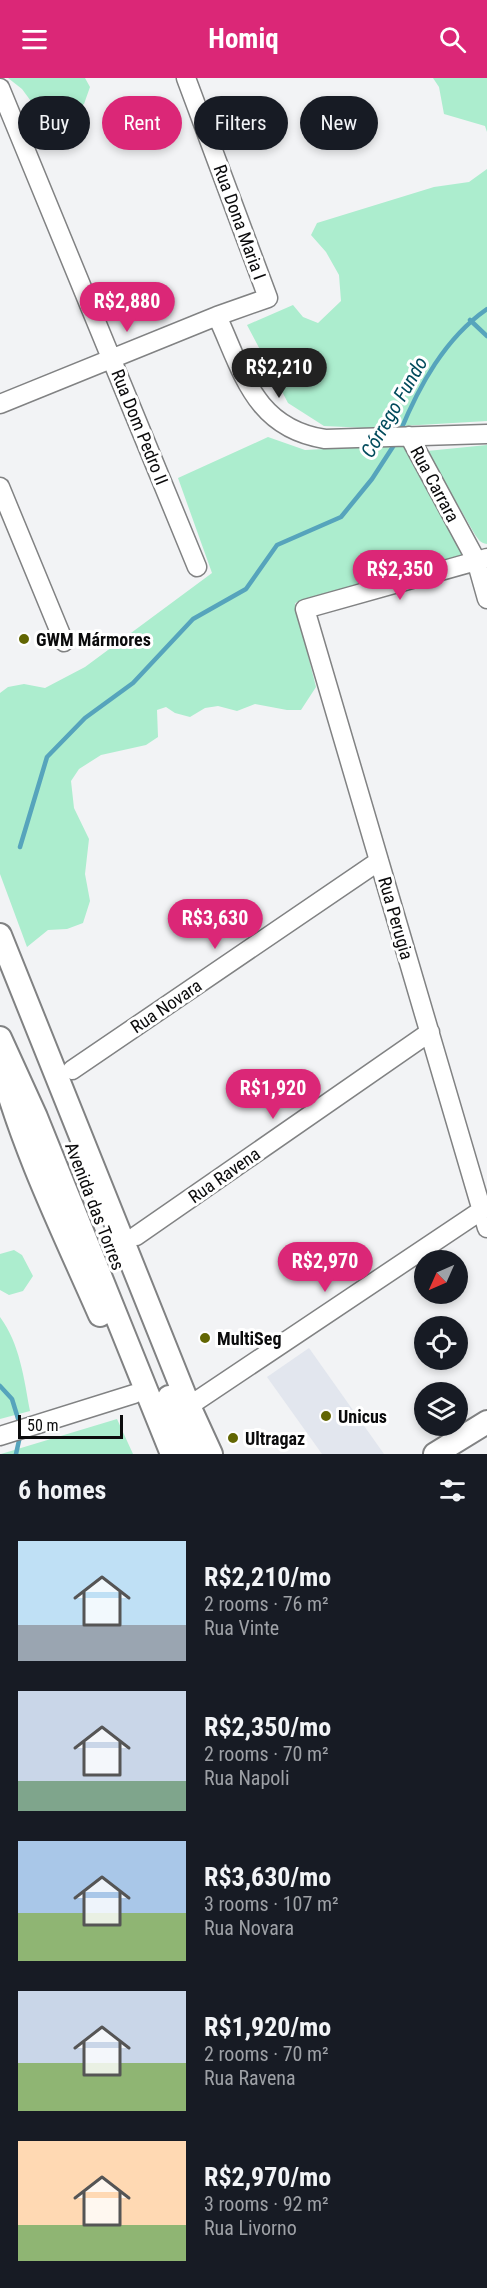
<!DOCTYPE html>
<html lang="en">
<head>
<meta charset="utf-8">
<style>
  body { margin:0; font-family:"Roboto Condensed",sans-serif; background:#242831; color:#f1f3f6; height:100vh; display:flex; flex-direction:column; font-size:22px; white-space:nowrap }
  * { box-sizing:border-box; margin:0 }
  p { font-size:20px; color:#9ea1a6 }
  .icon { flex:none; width:33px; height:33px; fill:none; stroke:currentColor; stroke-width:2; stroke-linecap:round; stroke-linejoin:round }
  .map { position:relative; height:1376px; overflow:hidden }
  .sheet { display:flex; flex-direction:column; background:#171b24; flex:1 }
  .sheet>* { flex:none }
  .top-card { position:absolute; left:18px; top:18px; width:452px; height:54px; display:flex; gap:12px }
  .needle { width:39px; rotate:225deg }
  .tools { position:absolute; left:414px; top:1172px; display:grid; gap:12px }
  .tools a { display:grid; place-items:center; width:54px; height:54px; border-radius:50%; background:#171b24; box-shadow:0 3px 9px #0003; font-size:30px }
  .scale { position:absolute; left:18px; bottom:15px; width:105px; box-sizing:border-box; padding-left:6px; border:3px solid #0b0b0c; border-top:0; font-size:16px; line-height:21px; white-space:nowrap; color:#0b0b0c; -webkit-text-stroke:4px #fff; paint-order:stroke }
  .price { position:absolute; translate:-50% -51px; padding:0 14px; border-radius:21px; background:#db2777; color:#fff; font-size:20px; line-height:39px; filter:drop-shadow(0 2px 3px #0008) }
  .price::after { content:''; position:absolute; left:50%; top:36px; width:18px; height:14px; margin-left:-9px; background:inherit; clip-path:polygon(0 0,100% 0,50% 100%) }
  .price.on { background:#222; color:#fff }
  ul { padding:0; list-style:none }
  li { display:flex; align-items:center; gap:18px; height:150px; padding:0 18px }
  li span { display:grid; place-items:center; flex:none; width:168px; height:120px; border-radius:0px; color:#555 }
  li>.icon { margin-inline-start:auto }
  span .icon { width:72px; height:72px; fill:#fffc; stroke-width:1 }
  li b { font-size:26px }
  h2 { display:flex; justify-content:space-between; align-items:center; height:72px; padding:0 18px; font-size:26px }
  .pill { padding:0 21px; border-radius:27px; background:#171b24; box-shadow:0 3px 9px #0003; font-size:21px; line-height:54px }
  .pill.on { background:#db2777; color:#fff }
  header { display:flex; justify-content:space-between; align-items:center; height:78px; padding:0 18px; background:#db2777; color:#fff; font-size:27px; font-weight:700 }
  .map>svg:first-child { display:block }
  .built { fill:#e2e6ee }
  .green { fill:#acedce }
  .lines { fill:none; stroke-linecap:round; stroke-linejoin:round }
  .stream { stroke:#56a4bc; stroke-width:4.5 }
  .minor-casing { stroke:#818283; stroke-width:21 }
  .major-casing { stroke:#818283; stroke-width:26 }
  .minor { stroke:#fff; stroke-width:18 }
  .major { stroke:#fff; stroke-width:22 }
  .poi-dot { fill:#626603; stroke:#fff; stroke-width:2 }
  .labels { text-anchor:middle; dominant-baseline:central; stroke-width:6; stroke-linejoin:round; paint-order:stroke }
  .street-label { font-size:18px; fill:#0b0b0c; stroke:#fff }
  .poi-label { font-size:18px; font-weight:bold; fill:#0b0b0c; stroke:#fff; text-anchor:start }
  .water-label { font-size:20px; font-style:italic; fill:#024b5c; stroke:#fff }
</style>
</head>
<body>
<header><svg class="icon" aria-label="menu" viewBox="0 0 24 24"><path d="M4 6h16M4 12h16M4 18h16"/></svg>Homiq<svg class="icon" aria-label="search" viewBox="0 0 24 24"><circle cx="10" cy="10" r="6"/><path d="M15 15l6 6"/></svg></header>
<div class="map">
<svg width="487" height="1376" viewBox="0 0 487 1376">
  <rect width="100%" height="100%" fill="#f2f3f5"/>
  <!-- built -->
  <path class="built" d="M309 1270 384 1376H322L267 1299Z"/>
  <!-- green -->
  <path class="green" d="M8 0H85L90 9 84 26 69 36 51 35 36 30 22 11Z
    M433 0H487V54L485 48 444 36 439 9Z
    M487 91V343L368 350 324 348 288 325 247 247 293 227 303 239 318 245 341 223 339 197 326 174 311 157 317 145 434 109 469 104Z
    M268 359 305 372 404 367 464 478 295 525 316 609 301 632H287L255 626 237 633 218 628 205 630 190 639 175 635 166 629 157 632 158 659 146 667 101 677 79 691 71 703 74 730 89 761 85 796 90 823 83 845 67 851 48 852 27 869 0 796V615L8 609 24 606 45 610 85 589 212 495 178 400Z
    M487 367V466C480 465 478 461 474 455L427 373Z
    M14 1172 22 1177 33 1198 23 1213 9 1217 0 1212V1176Z
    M0 1239C20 1266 24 1301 30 1333L0 1341Z
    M117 1341 133 1376H1Z"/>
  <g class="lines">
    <!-- stream -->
    <path class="stream" d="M470 242 487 258
      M400 354C419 308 445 260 487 231
      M20 769 47 679 85 640 133 605 193 541 246 511 277 467 341 439 372 401 396 364
      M0 1308 12 1321 20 1347
      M16 1376 20 1358"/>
    <!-- minor casing -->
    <g class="minor-casing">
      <path id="minor" d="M0 10 197 489
        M217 238C243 294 254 350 325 361L487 356
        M0 326 217 238 268 220 186 0
        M409 358 476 482 487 521
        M0 409 64 564
        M487 480 305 531 487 1150
        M72 992 379 783
        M136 1158 430 954
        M189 1328 482 1132
        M0 1358 134 1316"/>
    </g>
    <!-- major casing -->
    <g class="major-casing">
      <path id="major" d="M0 857 189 1328 211 1376
        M0 960 36 1039 172 1376
        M0 985C23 1072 64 1155 100 1237
        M169 1319 191 1376
        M435 1376 487 1344"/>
    </g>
    <!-- minor -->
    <use href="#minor" class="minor"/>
    <!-- major -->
    <use href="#major" class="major"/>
  </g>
  <!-- markers -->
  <g class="poi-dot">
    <circle cx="24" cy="561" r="6"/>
    <circle cx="205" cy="1260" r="6"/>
    <circle cx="326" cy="1338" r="6"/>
    <circle cx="233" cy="1360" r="6"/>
  </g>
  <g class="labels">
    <!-- street labels -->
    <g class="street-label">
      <text transform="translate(240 144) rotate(70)">Rua Dona Maria I</text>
      <text transform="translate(140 349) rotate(68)">Rua Dom Pedro II</text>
      <text transform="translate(435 406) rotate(62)">Rua Carrara</text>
      <text transform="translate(396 840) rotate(74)">Rua Perugia</text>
      <text transform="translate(166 928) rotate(-34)">Rua Novara</text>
      <text transform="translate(224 1097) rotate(-35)">Rua Ravena</text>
      <text transform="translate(95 1128) rotate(69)">Avenida das Torres</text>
    </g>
    <!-- poi labels -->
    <g class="poi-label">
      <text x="36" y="561">GWM Mármores</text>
      <text x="217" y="1260">MultiSeg</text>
      <text x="338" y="1338">Unicus</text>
      <text x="245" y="1360">Ultragaz</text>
    </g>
    <!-- water labels -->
    <g class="water-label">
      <text transform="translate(394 329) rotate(-60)">Córrego Fundo</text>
    </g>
  </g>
</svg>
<div class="tools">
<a><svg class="needle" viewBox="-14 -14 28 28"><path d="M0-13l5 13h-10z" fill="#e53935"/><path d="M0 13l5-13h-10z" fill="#9ea1a6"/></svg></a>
<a><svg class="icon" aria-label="locate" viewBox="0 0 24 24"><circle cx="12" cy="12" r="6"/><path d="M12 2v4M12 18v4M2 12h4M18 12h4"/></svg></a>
<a><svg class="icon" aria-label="layers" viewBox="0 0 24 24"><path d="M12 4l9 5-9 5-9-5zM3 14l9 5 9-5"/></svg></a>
</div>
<div class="scale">50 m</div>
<b class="price" style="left:127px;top:255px">R$2,880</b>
<b class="price on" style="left:279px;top:321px">R$2,210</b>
<b class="price" style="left:400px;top:523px">R$2,350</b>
<b class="price" style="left:215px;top:872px">R$3,630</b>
<b class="price" style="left:273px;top:1042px">R$1,920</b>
<b class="price" style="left:325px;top:1215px">R$2,970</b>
<div class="top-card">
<a class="pill">Buy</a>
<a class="pill on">Rent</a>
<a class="pill">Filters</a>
<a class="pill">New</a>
</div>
</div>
<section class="sheet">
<h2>6 homes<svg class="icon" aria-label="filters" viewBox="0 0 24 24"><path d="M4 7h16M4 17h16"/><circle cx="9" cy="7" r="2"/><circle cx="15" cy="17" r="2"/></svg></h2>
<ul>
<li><span style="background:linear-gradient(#bfe0f5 70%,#9aa5b1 0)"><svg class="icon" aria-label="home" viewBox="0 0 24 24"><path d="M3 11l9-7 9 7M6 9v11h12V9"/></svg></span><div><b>R$2,210/mo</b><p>2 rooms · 76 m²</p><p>Rua Vinte</p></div></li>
<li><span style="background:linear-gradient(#c9d6e8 75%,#7fa58c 0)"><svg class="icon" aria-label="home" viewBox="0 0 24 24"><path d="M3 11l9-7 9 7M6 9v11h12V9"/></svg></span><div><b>R$2,350/mo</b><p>2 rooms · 70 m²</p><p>Rua Napoli</p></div></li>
<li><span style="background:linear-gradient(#a9c7e8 60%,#8fb573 0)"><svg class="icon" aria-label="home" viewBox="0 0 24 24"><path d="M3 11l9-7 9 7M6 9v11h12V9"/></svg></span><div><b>R$3,630/mo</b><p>3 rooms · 107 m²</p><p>Rua Novara</p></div></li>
<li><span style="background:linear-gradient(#c9d6e8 60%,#8fb573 0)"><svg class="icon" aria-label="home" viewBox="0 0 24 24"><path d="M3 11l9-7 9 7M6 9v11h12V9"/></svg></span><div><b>R$1,920/mo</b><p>2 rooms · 70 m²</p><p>Rua Ravena</p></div></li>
<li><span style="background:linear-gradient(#ffd9b3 70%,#8fb573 0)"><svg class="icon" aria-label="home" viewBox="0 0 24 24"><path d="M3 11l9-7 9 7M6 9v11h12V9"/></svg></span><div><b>R$2,970/mo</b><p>3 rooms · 92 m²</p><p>Rua Livorno</p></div></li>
</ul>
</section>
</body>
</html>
